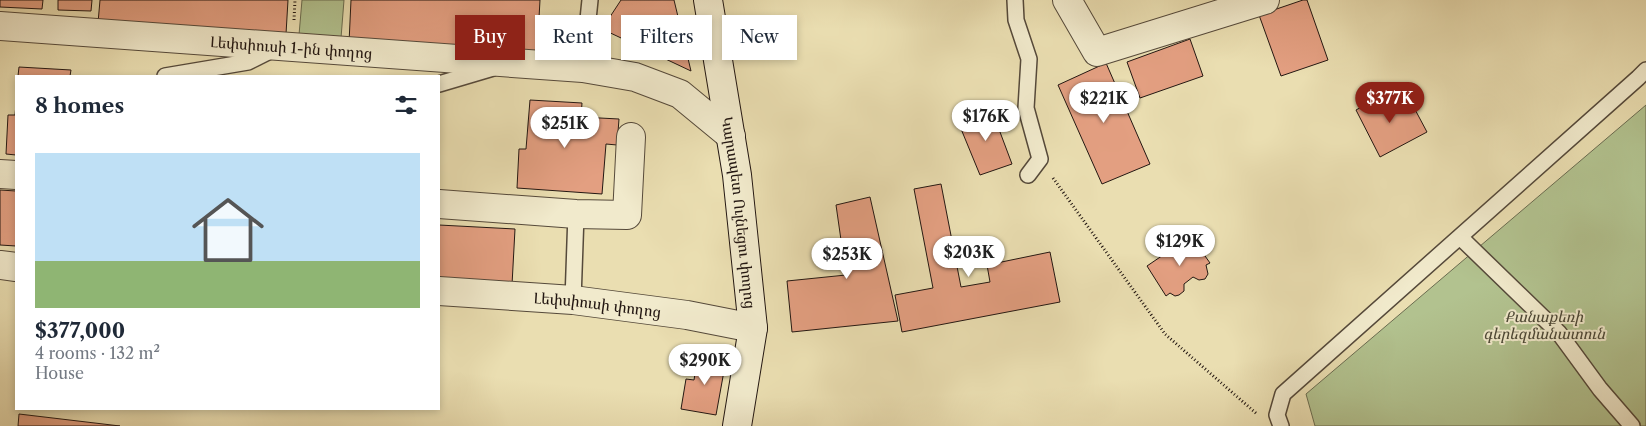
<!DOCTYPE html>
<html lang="en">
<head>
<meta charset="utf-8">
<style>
  body { margin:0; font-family:"Libre Caslon Text","Noto Serif Armenian",serif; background:#f6f6f7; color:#1f2937; height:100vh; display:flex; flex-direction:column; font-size:19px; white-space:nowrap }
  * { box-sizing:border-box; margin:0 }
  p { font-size:16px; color:#747a83 }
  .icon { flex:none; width:28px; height:28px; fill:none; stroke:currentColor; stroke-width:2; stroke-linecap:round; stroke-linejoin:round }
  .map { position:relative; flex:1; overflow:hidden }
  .side { position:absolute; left:15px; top:75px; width:425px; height:335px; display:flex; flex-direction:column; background:#fff; border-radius:0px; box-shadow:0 2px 8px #0003 }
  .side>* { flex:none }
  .top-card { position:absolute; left:455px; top:15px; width:475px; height:45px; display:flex; gap:10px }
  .price { position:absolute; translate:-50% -42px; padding:0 11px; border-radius:18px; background:#fff; color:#222; font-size:16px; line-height:32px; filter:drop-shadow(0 1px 2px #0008) }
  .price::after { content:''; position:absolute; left:50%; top:30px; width:15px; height:11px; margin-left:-8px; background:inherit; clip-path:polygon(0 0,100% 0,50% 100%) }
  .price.current { background:#8f2418; color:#fff }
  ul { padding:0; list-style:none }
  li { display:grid; align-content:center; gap:10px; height:265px; padding:0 20px }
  li span { display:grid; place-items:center; height:155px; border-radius:0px; color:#555 }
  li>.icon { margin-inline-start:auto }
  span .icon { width:90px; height:90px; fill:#fffc; stroke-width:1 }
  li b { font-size:21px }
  h2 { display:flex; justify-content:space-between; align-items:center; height:60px; padding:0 20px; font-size:21px }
  .pill { padding:0 18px; border-radius:0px; background:#fff; box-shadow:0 2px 8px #0003; font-size:18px; line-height:45px }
  .pill.current { background:#8f2418; color:#fff }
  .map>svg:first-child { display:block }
  .green { fill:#b2c28f; stroke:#6a6c50 }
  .building { fill:#e39f81; stroke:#231712 }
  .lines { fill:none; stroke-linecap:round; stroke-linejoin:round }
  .lane-casing { stroke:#55493a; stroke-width:18 }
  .street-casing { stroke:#55493a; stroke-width:30 }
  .secondary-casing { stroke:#231712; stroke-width:30 }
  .path { stroke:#231712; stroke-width:3; stroke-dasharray:1 2.5; stroke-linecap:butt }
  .lane { stroke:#f1eacc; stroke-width:15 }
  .street { stroke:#f1eacc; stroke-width:28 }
  .secondary { stroke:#f1eacc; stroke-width:28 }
  .labels { text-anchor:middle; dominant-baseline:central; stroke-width:4; stroke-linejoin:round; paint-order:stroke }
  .street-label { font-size:15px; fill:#231712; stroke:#f1eacc }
  .park-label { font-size:15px; font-style:italic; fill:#4e4a38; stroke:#f1eacc }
</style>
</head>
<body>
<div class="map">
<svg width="1646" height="426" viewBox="0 0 1646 426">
  <rect width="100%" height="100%" fill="#eadeb1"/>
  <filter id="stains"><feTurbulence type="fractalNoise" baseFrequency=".004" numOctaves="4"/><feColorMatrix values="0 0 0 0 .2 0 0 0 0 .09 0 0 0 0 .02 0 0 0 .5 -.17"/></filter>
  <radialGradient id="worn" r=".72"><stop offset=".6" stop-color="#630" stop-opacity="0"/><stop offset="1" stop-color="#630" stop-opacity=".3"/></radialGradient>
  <!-- green -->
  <path class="green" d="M302 0H344L341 38 299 35Z
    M1646 105V426H1315L1306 394Z"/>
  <!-- building -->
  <path class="building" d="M0 0H43L42 9 0 7Z
    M58 0H92L91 11 58 10Z
    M100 0H288L286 34 98 23Z
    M351 0H540L537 54 349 43Z
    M621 0H674L691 71 602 29Z
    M1303 0H1307L1328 60 1281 76 1259 15Z
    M1190 39 1203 76 1140 98 1127 62Z
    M1106 63 1150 164 1102 184 1058 85Z
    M19 67 71 70 70 76H18Z
    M1383 95 1400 107 1411 102 1427 132 1380 157 1356 110Z
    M530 100 582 103 581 117 619 119 617 145 606 144 602 194 517 188 519 149H526Z
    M16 104V155L6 154 8 115H15Z
    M991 108 1012 164 980 175 959 124Z
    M941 184 961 287 990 282 987 265 1050 252 1060 302 902 332 895 295 933 288 914 189Z
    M0 190 16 191V246L0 245Z
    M870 197 898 321 792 332 787 281 846 275 836 205Z
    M439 225 515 229 512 285 439 280Z
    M1191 236 1210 263 1206 265 1208 274 1205 279 1199 280 1193 277 1184 284V291L1179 295 1175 296 1170 293 1166 296 1147 266Z
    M698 355 726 360 716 415 681 409 686 379 694 380Z
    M19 414 120 426H18Z"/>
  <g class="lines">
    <!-- lane casing -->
    <g class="lane-casing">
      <path id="lane" d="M1015 0 1016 20 1029 59 1026 108 1040 159 1028 175
        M583 68 590 0
        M165 76 248 62 272 50
        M439 84 493 68
        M1460 237 1559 333 1600 389 1632 426
        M573 300 576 214
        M1281 426 1277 415 1283 394 1638 78 1646 70"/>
    </g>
    <!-- street casing -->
    <g class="street-casing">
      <g id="street">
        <path d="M1067 0 1097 52 1265 0"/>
        <path id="s1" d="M0 26 583 68 635 77 680 94 731 136"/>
        <path d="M0 174 16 175"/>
        <path d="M439 204 576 214 627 215 631 137"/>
        <path d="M0 265 16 267"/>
        <path id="s2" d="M439 291 573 300 687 315 753 328"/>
      </g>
    </g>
    <!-- secondary casing -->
    <g class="secondary-casing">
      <g id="secondary">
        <path id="s3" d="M708 0 737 175 753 328 737 426"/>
      </g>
    </g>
    <!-- path -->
    <path class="path" d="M294 20 295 0
      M1053 178 1165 334 1257 414"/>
    <!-- lane -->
    <use href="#lane" class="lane"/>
    <!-- street -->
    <use href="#street" class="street"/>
    <!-- secondary -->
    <use href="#secondary" class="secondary"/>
  </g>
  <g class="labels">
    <!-- street labels -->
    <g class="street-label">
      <text stroke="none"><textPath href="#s1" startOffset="292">Լեփսիուսի 1-ին փողոց</textPath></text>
      <text stroke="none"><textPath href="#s3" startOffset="215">Կարապետ Ուլնեցու փողոց</textPath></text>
      <text stroke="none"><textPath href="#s2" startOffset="159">Լեփսիուսի փողոց</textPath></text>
    </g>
    <!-- park labels -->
    <g class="park-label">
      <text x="1544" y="316">Քանաքեռի<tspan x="1544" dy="17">գերեզմանատուն</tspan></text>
    </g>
  </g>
  <rect width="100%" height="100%" filter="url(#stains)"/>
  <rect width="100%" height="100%" fill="url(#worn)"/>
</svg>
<b class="price" style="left:1104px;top:124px">$221K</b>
<b class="price current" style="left:1390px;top:124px">$377K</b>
<b class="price" style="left:986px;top:142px">$176K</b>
<b class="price" style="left:565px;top:149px">$251K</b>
<b class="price" style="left:1180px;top:267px">$129K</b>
<b class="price" style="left:969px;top:278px">$203K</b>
<b class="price" style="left:847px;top:280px">$253K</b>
<b class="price" style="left:705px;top:386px">$290K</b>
<div class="top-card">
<a class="pill current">Buy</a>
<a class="pill">Rent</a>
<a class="pill">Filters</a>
<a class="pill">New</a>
</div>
<section class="side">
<h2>8 homes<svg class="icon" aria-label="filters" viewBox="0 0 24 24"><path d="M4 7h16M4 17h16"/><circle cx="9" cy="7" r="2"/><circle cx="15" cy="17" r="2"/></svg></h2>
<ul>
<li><span style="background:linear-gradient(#bfe0f5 70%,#8fb573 0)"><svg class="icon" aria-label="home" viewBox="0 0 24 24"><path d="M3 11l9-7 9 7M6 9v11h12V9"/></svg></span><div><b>$377,000</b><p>4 rooms · 132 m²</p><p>House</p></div></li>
</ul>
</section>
</div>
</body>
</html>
